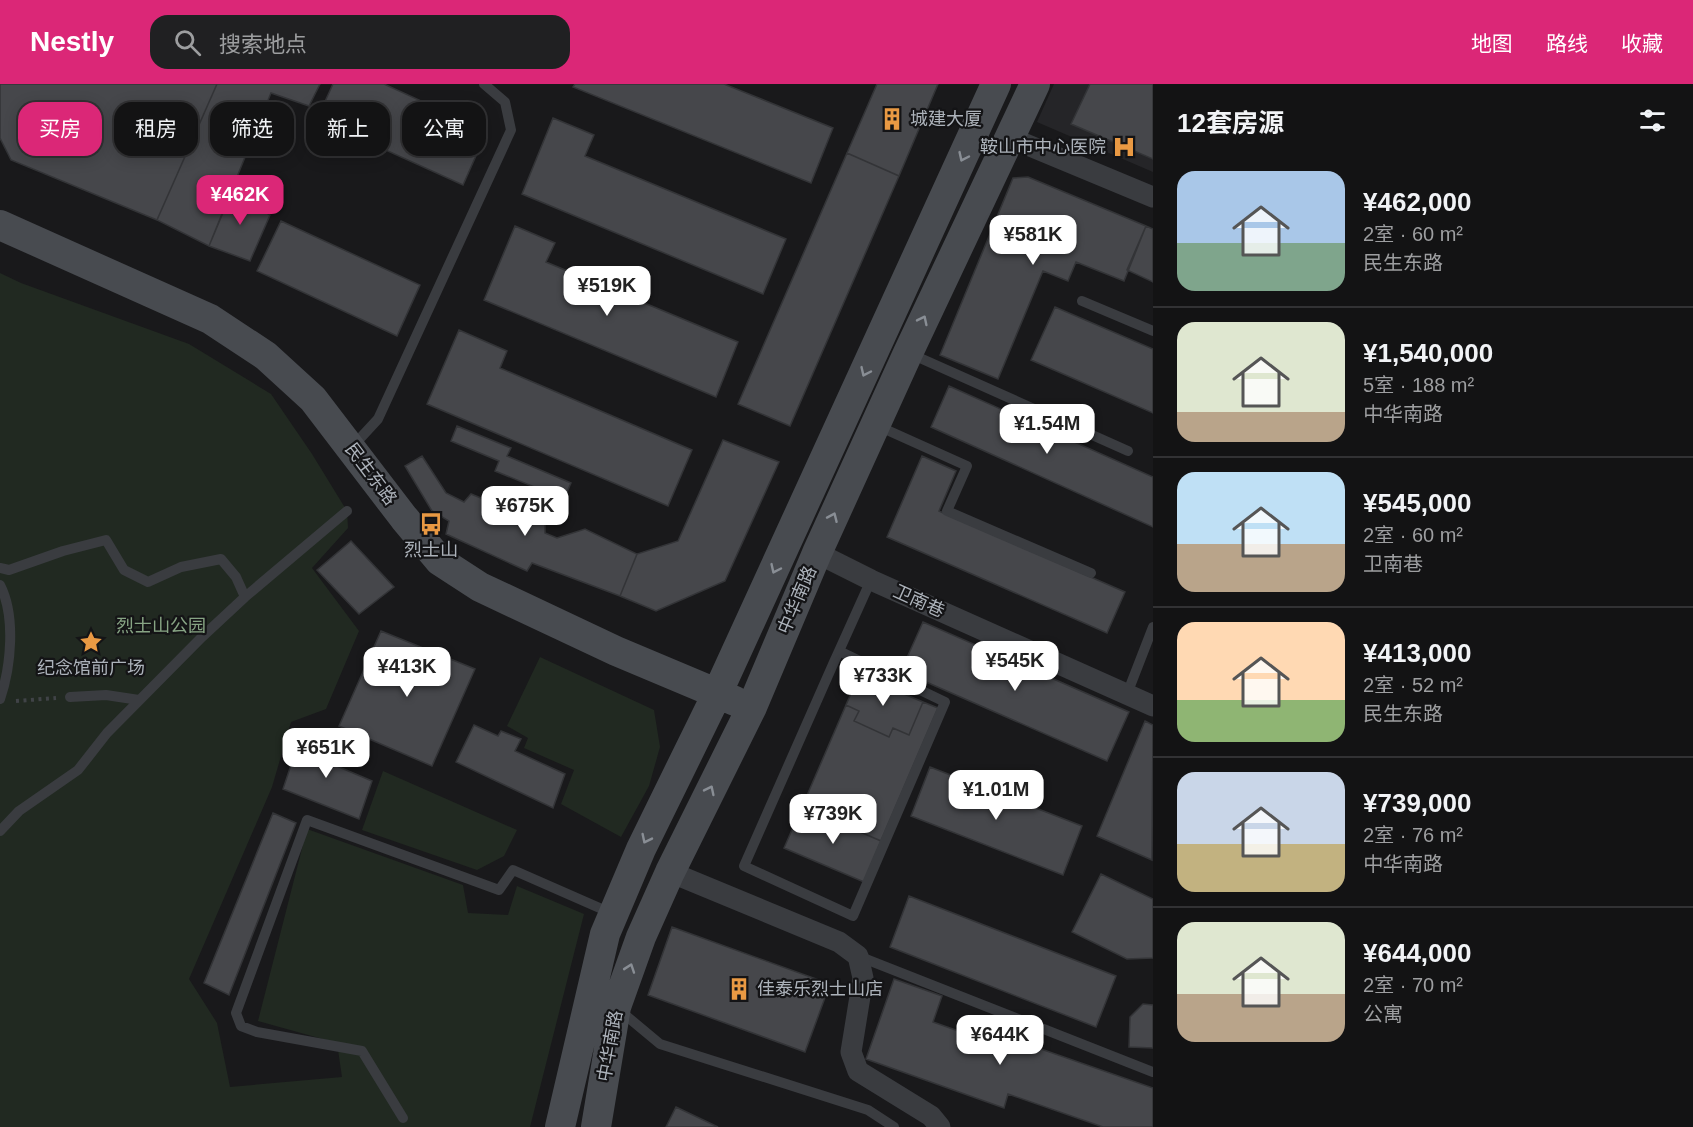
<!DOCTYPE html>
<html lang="zh">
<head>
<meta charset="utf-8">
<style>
  body { margin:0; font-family:Helvetica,"Noto Sans SC",sans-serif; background:#202022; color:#f1f3f6; height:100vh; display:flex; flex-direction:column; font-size:22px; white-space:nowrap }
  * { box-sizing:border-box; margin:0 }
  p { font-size:20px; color:#9d9ea0 }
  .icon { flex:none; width:33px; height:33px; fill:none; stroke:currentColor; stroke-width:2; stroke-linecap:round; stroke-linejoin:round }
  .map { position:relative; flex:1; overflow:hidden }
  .drawer { display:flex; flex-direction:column; background:#131314; width:540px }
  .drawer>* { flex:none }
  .guide { position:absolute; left:18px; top:18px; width:570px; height:54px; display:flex; gap:12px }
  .price { position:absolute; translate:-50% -51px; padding:0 14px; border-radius:12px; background:#fff; color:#222; font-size:20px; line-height:39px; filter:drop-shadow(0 2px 3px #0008) }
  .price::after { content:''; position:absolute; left:50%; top:36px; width:18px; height:14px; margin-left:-9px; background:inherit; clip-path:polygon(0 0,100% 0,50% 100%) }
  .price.on { background:#db2777; color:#fff }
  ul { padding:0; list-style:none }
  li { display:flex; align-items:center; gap:18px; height:150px; padding:0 24px }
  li+li { border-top:2px solid #323234 }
  li span { display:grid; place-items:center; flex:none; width:168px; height:120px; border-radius:18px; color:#555 }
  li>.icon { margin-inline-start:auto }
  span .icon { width:72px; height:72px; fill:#fffc; stroke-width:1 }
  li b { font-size:26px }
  h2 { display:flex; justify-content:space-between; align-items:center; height:72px; padding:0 24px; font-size:26px }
  .pill { padding:0 21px; border-radius:18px; background:#131314; box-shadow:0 3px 15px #0003,0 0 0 2px #323234; font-size:21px; line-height:54px }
  .pill.on { background:#db2777; color:#fff }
  header { display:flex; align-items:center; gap:36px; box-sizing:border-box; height:84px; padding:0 30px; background:#db2777; color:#fff }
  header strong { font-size:28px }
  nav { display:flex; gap:33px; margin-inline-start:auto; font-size:21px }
  .search { width:420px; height:54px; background:#202022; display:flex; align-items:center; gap:15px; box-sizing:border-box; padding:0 21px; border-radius:18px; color:#9d9ea0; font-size:22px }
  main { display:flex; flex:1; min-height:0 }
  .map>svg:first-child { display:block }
  .built { fill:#252528 }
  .green { fill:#212921 }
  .building { fill:#46474b; stroke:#333437; stroke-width:1.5 }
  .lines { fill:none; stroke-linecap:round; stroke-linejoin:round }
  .path { stroke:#404347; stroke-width:4; stroke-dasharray:3 4.5; stroke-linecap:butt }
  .service { stroke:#3a3c40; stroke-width:10 }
  .minor { stroke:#3a3c40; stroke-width:21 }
  .secondary { stroke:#484b50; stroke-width:30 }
  .oneway { stroke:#898e95 }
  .labels { text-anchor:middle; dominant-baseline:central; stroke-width:4.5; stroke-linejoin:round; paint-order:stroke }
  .poi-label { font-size:18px; fill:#acb2ba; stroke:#141416; text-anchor:start }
  .street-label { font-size:18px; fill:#acb2ba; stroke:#141416 }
  .park-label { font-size:18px; fill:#87a484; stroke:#141416 }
</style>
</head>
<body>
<header>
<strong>Nestly</strong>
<div class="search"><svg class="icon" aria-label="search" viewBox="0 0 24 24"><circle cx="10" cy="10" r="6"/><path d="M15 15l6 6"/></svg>搜索地点</div>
<nav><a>地图</a><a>路线</a><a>收藏</a></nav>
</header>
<main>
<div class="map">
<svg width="1153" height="1043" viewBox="0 0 1153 1043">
  <rect width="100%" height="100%" fill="#19191b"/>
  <!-- built -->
  <path class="built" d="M1054 0H1153V88L1037 38Z"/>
  <!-- green -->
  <path class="green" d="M0 189 21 199 189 260 271 310 312 370 347 427 348 444 312 484 359 547 326 625 291 638 272 703 189 895 217 939 230 1003 342 993 337 959 258 937 307 745 463 801 468 829 508 831 517 802 584 830 530 1043H0Z
    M540 573 654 626 660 663 649 702 621 753 561 720 574 686 524 664 528 654 507 642Z
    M383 687 517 746 504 772 477 786 362 746Z"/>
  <!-- building -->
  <path class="building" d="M0 0H217L157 136 11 76 0 54Z
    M217 0H320L309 22 271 9 209 162 157 136Z
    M333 0H384L487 47 463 101 317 35Z
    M575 0H724L833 44 811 99 573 3Z
    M877 0H938L899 92 847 69Z
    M1090 0H1153V75L1071 40Z
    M553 34 594 51 585 72 786 155 763 210 522 110Z
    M847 69 899 92 790 342 738 320Z
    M238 93 250 119 270 131 250 177 209 162Z
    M1028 93 1146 142 1124 197 1076 178 1068 197 1043 187 998 295 940 271 1013 94Z
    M281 137 420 201 397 252 257 187Z
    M515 142 555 159 546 178 738 258 716 313 484 216Z
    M1146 142 1153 145V198L1127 186Z
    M1055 223 1153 265V329L1031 276Z
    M459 246 507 267 500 284 692 366 668 422 427 320Z
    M949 302 1153 393V443L931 343Z
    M457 342 511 364 507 372 571 399 564 415 495 387 499 377 451 357Z
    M723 356 779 378 725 497 656 527 620 512 637 470 678 457Z
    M422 372 446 409 464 418 471 410 545 440V449L557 454 585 445 637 470 620 512 532 479 527 487 446 450 449 437 432 427 405 382Z
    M922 372 956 387 939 427 1125 508 1107 549 887 453Z
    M351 457 394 503 359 530 317 486Z
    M923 538 1129 628 1107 677 901 587Z
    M381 547 475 585 432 682 339 642Z
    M859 591 923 618 909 651 893 644 889 653 854 637 859 627 846 621Z
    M923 618 938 624 881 757 802 723 846 621 859 627 854 637 889 653 893 644 909 651Z
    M1145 637 1153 641 1152 776 1097 752Z
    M474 641 498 652 501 647 521 655 515 667 565 690 553 724 456 678Z
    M301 651 338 664 332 680 372 697 359 735 283 705Z
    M930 683 1082 742 1063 791 911 732Z
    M802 723 881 757 864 798 784 764Z
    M273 729 296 739 229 911 204 899Z
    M1101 790 1153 815V874L1127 875 1072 848Z
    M909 812 1116 892 1096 943 890 863Z
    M672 843 830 900 805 968 648 911Z
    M894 895 942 912 933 938 1015 967 1018 957 1153 1004V1043H1103L1008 1010 1004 1024 866 975Z
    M1143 920 1153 921V964L1129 963 1130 933Z
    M676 1023 718 1043H666Z"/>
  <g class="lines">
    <!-- path -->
    <path class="path" d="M16 617 56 614"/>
    <!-- service -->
    <path class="service" d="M1082 217 1153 247
      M911 270 1128 367
      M878 342 967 382 947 427 1091 489
      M353 362 378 335 511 46 505 18 484 0
      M0 484 9 486 63 467 106 456 124 486 148 498 181 483 221 475 236 493 245 513
      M0 501C16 532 11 583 0 615
      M839 567 945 618 853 832 744 782 834 578 839 567 871 496
      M1127 610 1153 543
      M70 613 106 611 139 616
      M0 747 19 727 78 686 107 649 202 553 245 513 347 427
      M858 872 1153 988
      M618 925 660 960 868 1026 894 1043
      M403 1034 362 967 257 948 241 942 236 929 307 736 499 806 513 786 611 829"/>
    <!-- minor -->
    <path class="minor" d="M1011 54 1153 113
      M817 469 871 496 1153 622
      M670 788 839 858 858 872 863 894 851 968 858 987 931 1032 940 1043"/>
    <!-- secondary -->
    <path class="secondary" d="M0 141 210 235 266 272 313 315 404 434 440 477 480 503 616 567 735 617
      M560 1043 605 850 641 765 717 610 996 0
      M596 1043 616 923 641 853 670 788 752 623 817 469 908 269 1035 0"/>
  </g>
  <!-- one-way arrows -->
  <defs><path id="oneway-chevron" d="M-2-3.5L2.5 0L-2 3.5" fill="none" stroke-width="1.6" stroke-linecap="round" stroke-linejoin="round" transform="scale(1.5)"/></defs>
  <g class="oneway">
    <use href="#oneway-chevron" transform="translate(963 73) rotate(115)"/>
    <use href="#oneway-chevron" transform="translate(923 236) rotate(-64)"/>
    <use href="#oneway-chevron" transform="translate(865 288) rotate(115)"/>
    <use href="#oneway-chevron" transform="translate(833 433) rotate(-66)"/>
    <use href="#oneway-chevron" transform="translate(775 485) rotate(115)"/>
    <use href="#oneway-chevron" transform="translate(710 706) rotate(-64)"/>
    <use href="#oneway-chevron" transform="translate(646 755) rotate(116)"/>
    <use href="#oneway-chevron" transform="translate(630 884) rotate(-71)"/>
  </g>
  <!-- icons -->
  <defs>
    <g id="building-bare" transform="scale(1.8)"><path d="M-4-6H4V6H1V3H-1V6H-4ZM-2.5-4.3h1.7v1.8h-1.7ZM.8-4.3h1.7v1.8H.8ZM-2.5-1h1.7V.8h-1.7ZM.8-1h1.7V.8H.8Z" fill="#e99943" stroke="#141416" stroke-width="2.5" paint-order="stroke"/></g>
    <g id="hospital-bare" transform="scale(1.8)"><path d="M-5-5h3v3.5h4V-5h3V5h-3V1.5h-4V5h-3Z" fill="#e99943" stroke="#141416" stroke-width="2.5" paint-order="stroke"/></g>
    <g id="bus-bare" transform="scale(1.8)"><path d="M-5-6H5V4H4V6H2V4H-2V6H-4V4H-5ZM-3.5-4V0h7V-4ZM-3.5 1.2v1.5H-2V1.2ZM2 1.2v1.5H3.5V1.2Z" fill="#e99943" stroke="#141416" stroke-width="2.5" paint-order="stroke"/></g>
    <g id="sight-bare" transform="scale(1.8)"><path d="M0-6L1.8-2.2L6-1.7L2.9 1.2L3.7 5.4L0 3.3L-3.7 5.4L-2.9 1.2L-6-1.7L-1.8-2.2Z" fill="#e99943" stroke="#141416" stroke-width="2.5" paint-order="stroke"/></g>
  </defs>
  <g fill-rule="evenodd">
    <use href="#building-bare" x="892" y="35"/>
    <use href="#hospital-bare" x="1124" y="63"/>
    <use href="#bus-bare" x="431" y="440"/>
    <use href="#sight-bare" x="91" y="558"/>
    <use href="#building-bare" x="739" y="905"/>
  </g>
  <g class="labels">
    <!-- poi labels -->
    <g class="poi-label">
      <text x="910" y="35">城建大厦</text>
      <text x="1106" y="63" text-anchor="end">鞍山市中心医院</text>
      <text x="431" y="466" text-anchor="middle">烈士山</text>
      <text x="91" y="584" text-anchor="middle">纪念馆前广场</text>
      <text x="757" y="905">佳泰乐烈士山店</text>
    </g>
    <!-- street labels -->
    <g class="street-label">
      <text transform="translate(371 390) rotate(53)">民生东路</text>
      <text transform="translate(797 516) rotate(-67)">中华南路</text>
      <text transform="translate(919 517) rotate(24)">卫南巷</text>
      <text transform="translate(610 962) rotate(-80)">中华南路</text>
    </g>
    <!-- park labels -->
    <g class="park-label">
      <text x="161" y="542">烈士山公园</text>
    </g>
  </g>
</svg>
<b class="price on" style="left:240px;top:142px">¥462K</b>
<b class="price" style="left:1033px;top:182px">¥581K</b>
<b class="price" style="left:607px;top:233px">¥519K</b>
<b class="price" style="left:1047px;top:371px">¥1.54M</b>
<b class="price" style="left:525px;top:453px">¥675K</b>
<b class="price" style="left:1015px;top:608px">¥545K</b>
<b class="price" style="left:407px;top:614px">¥413K</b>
<b class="price" style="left:883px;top:623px">¥733K</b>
<b class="price" style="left:326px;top:695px">¥651K</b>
<b class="price" style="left:996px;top:737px">¥1.01M</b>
<b class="price" style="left:833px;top:761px">¥739K</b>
<b class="price" style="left:1000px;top:982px">¥644K</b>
<div class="guide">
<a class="pill on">买房</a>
<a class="pill">租房</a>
<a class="pill">筛选</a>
<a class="pill">新上</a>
<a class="pill">公寓</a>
</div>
</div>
<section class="drawer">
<h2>12套房源<svg class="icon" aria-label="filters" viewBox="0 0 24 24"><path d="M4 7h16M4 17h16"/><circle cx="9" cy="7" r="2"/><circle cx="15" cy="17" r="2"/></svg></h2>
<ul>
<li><span style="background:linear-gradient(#a9c7e8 60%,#7fa58c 0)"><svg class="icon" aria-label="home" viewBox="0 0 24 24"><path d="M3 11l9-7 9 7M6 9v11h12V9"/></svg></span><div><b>¥462,000</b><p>2室 · 60 m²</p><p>民生东路</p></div></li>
<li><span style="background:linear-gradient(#dfe7d0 75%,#b9a48a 0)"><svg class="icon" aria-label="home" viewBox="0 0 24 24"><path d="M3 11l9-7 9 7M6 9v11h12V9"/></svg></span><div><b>¥1,540,000</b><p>5室 · 188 m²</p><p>中华南路</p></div></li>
<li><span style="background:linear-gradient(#bfe0f5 60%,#b9a48a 0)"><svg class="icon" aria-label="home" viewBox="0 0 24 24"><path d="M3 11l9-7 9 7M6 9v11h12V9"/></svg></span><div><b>¥545,000</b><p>2室 · 60 m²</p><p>卫南巷</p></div></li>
<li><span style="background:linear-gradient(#ffd9b3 65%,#8fb573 0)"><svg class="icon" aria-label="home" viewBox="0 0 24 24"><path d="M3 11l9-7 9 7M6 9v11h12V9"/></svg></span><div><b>¥413,000</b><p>2室 · 52 m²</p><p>民生东路</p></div></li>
<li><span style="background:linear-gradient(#c9d6e8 60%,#c2b280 0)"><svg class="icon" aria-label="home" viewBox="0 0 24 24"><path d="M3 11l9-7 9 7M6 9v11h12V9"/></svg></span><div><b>¥739,000</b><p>2室 · 76 m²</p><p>中华南路</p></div></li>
<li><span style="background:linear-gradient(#dfe7d0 60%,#b9a48a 0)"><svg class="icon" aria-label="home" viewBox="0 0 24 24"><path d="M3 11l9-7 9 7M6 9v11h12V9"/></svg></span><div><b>¥644,000</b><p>2室 · 70 m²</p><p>公寓</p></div></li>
</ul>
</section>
</main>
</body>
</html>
